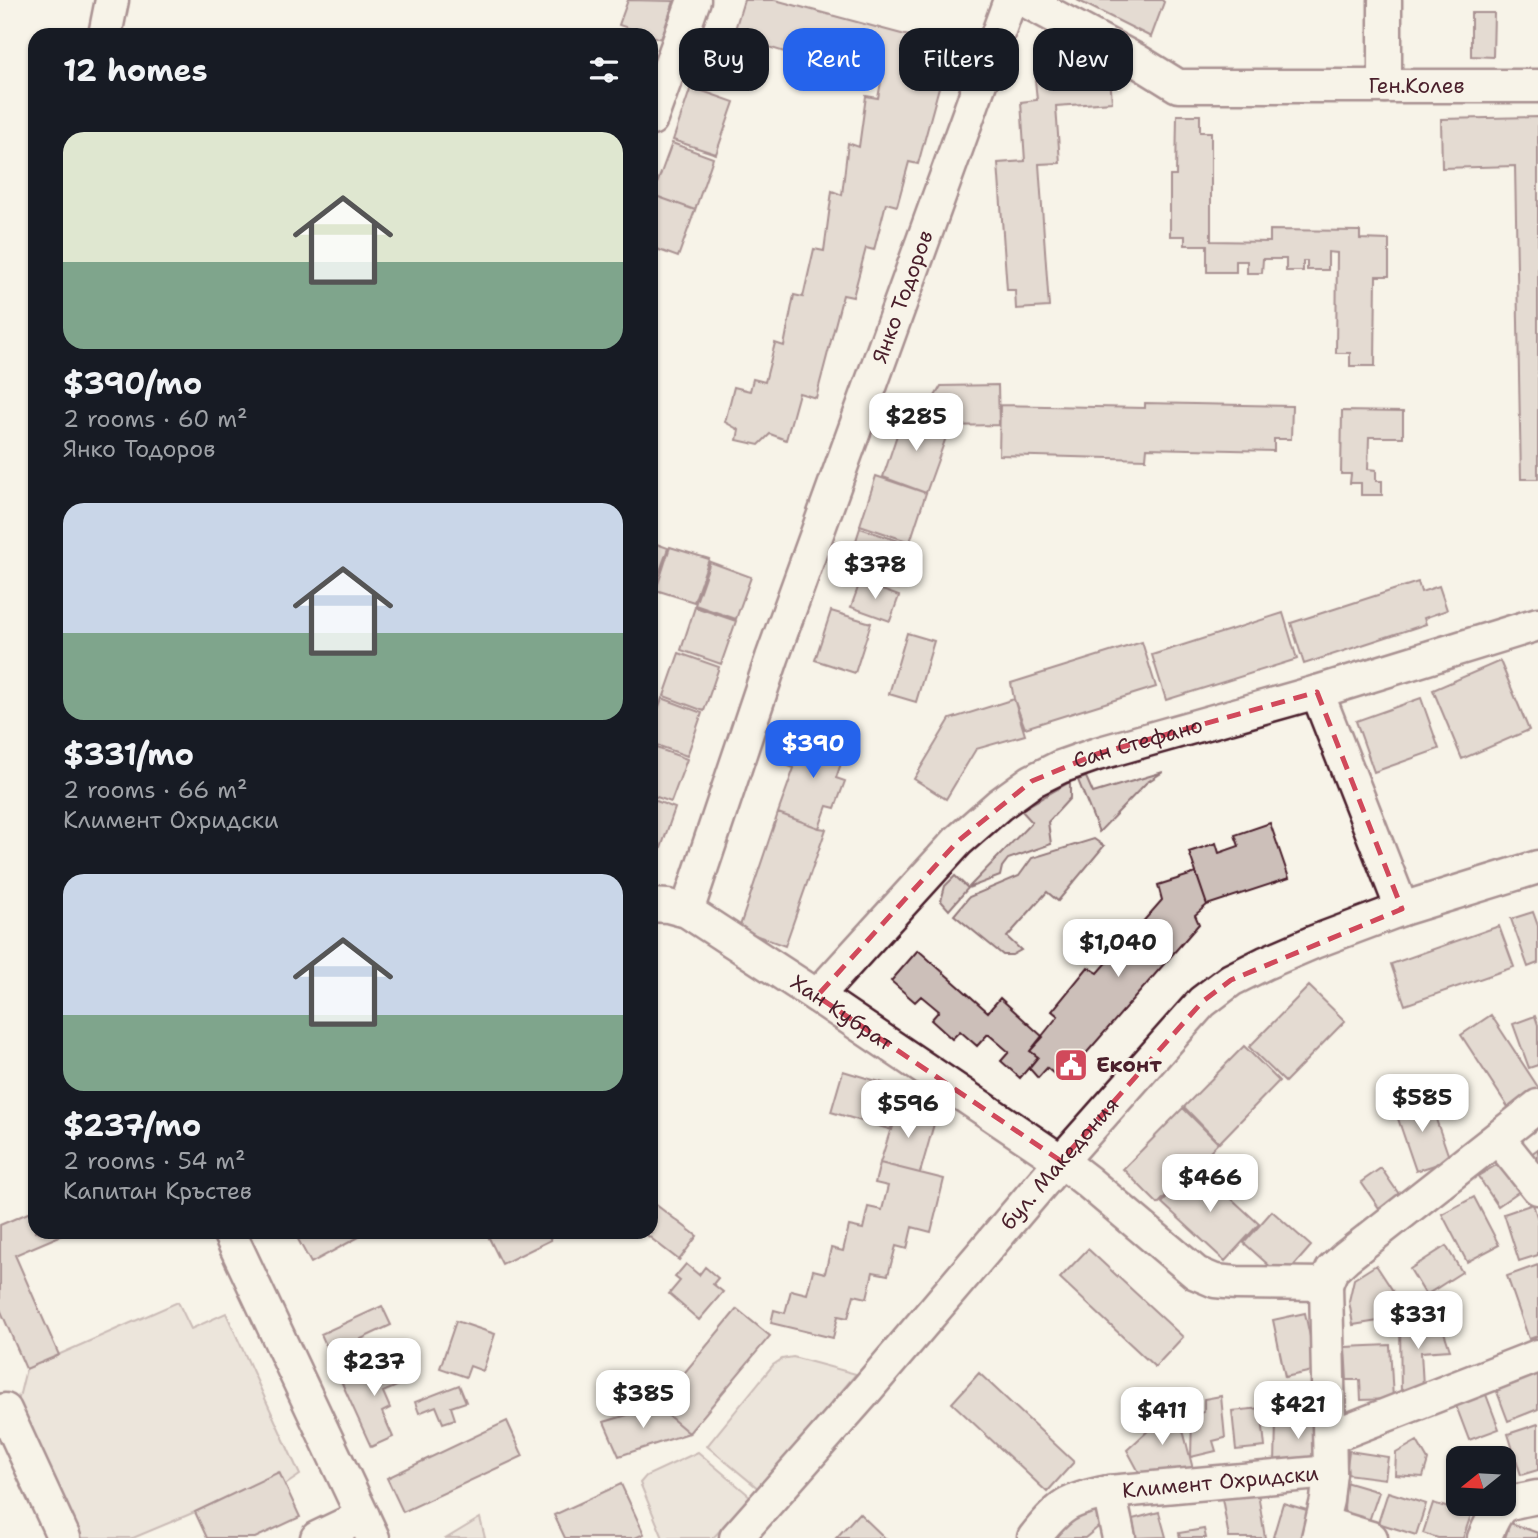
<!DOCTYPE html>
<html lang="en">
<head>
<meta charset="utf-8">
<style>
  body { margin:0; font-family:"Shantell Sans",sans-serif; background:#20242c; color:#f1f3f6; height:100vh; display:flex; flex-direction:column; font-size:26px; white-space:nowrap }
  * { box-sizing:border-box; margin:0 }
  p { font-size:23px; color:#9ea1a6 }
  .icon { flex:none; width:38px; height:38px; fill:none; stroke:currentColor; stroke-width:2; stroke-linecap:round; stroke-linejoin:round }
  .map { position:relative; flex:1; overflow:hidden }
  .details { position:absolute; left:28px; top:28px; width:630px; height:1211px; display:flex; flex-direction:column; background:#171b24; border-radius:21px; box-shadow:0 2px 5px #0004 }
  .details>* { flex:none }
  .banner { position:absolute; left:679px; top:28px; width:665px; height:63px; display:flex; gap:14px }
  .needle { width:46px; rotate:252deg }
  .buttons { position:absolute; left:1446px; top:1446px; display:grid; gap:14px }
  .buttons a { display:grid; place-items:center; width:70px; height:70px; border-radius:14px; background:#171b24; box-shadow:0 2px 5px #0004; font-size:35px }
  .price { position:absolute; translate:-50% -60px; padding:0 16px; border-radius:14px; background:#fff; color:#222; font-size:23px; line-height:46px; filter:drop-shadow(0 2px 4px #0008) }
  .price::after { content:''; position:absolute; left:50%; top:42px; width:21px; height:16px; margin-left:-10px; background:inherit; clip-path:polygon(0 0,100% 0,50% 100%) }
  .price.on { background:#2563eb; color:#fff }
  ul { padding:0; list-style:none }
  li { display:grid; align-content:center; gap:14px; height:371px; padding:0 35px }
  li span { display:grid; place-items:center; height:217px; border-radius:21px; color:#555 }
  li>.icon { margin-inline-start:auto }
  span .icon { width:126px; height:126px; fill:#fffc; stroke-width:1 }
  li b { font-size:30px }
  h2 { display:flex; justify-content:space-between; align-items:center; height:84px; padding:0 35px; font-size:30px }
  .tag { padding:0 24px; border-radius:21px; background:#171b24; box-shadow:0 2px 5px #0004; font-size:24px; line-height:63px }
  .tag.on { background:#2563eb; color:#fff }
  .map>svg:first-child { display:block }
  .green { fill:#ded4cc; stroke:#947a7c; stroke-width:2 }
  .building { fill:#ccbfb9; stroke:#4a1f2b; stroke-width:2 }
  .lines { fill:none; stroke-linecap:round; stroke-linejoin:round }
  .minor-casing { stroke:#4a1f2b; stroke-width:37 }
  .minor { stroke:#f7f3e8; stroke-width:32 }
  .marked { fill:none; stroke:#d1495b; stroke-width:5; stroke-dasharray:14 9; stroke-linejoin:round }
  .labels { text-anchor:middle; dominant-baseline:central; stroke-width:6; stroke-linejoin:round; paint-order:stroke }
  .street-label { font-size:21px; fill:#4a1f2b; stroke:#f7f3e8 }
  .poi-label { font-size:21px; font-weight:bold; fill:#4a1f2b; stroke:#f7f3e8; text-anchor:start }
</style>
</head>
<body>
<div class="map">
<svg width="1538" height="1538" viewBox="0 0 1538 1538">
  <rect width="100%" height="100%" fill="#f7f3e8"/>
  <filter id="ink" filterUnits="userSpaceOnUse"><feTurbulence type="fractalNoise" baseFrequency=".0143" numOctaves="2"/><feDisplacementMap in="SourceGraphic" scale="14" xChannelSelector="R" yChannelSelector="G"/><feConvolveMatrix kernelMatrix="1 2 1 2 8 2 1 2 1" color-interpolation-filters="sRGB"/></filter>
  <g filter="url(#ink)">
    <!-- green -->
    <path class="green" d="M1163 772 1146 783 1099 832 1078 780 1086 777 1093 793Z
      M1070 782V798L1048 822 1051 844 1008 859 1002 867 1000 876 968 888 949 910 941 901 945 886 955 876 968 888 1032 822 1021 810Z
      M1094 839 1104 846 1058 901 1047 892 1007 937 1021 950 1012 955H1003L954 915 969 897 1019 876 1032 858Z
      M178 1302 191 1329 226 1313 300 1475 285 1485 279 1473 195 1512 133 1538H77L17 1406 26 1369Z
      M793 1357 856 1374 759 1489 707 1446 773 1365 782 1359Z
      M698 1452 751 1497 713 1538H663L640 1483 646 1476Z
      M480 1518 485 1538H447Z"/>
    <!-- building -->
    <path class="building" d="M628 0 674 1 661 39 619 25Z
      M744 0H775L950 47 918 164 909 162 897 206 886 203 874 250 866 248 853 297 843 295 816 398 799 393 786 440 770 434 759 445 737 440 739 430 725 422 734 387 750 391 753 379 765 382 775 343 784 346 794 295 803 297 814 249 824 251 832 191 842 195 848 143 859 147 866 96 878 98 881 82 733 36Z
      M1077 0H1162L1164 2 1151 37Z
      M1471 13H1494L1493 57 1471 56Z
      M1072 54 1073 66 1109 64 1112 102 1056 106 1060 163 1039 164 1049 307 1016 309 1015 290H1007L998 163 1025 161 1021 102 1037 100 1035 80 1046 79 1044 56Z
      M691 87 734 102 716 154 673 140Z
      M1177 115H1200V132H1211V241L1270 242V230L1360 231V239L1389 240V276H1376L1375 366H1350V353H1336L1337 253 1328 252V270H1307V261H1303V271H1286V259H1263L1262 273H1247V261H1236V272H1207V245H1185V236H1170V176H1176Z
      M1538 117V479H1521L1515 166 1442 168 1441 119Z
      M672 143 713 158 695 210 653 195Z
      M653 195 695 210 678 257 651 247V201Z
      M998 385 999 425 943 426 924 415 941 386Z
      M1145 403 1292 406 1291 439H1274V451L1147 448 1146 459 999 455 1000 405 1145 408Z
      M1342 411 1403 412V437H1369L1368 469 1376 470V481H1382V495H1361V483H1350L1351 474H1341Z
      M904 414 949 429 926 493 883 477Z
      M876 476 926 493 910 542 860 525Z
      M860 528 913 546 899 589 846 572Z
      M651 542 668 548 653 591H651Z
      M670 547 709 559 694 602 656 590Z
      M710 562 751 577 736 619 695 605Z
      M860 582 899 596 890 621 851 607Z
      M1418 582 1421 592 1439 586 1447 610 1424 618 1426 624 1304 664 1291 623Z
      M695 607 736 621 721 664 681 650Z
      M831 611 871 623 855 673 815 660Z
      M1283 613 1297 659 1166 700 1152 655Z
      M907 633 934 641 916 702 889 694Z
      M1142 642 1156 687 1025 728 1014 699 1011 683Z
      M679 653 719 667 704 711 664 696Z
      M1500 661 1529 730 1462 759 1433 690Z
      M662 698 702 713 687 756 651 743V729Z
      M1421 698 1439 749 1374 772 1356 721Z
      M1014 699 1025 735 976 749 946 799 914 779 950 719Z
      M815 732 834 740 832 747 845 752 836 778 845 781 835 808 827 806 819 828 778 813 794 768 785 765 795 738 810 744Z
      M651 746 687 759 671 802 651 795Z
      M651 799 675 808 660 851 651 848Z
      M778 813 819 828 826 829 785 946 739 929Z
      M1270 823 1289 878 1207 905 1189 852 1216 843 1219 853 1239 846 1235 835Z
      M1196 873 1207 905 1195 915 1199 924 1062 1081 1047 1068 1038 1078 1029 1068 1038 1057 1030 1051 1058 1016 1052 1011 1088 967 1098 973 1162 900 1158 885Z
      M1533 912 1538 926V963L1528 967 1511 919Z
      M1499 926 1514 967 1405 1005 1391 964Z
      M918 950 988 1012 1000 998 1043 1037 1030 1051 1038 1057 1020 1078 1001 1061 1009 1052 988 1034 977 1046 960 1031 952 1039 931 1020 939 1011 921 996 915 1002 891 981Z
      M1309 986 1345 1021 1285 1082 1249 1047Z
      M1491 1015 1538 1087V1092L1510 1110 1461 1035Z
      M1535 1016 1538 1025V1065L1529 1068 1513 1024Z
      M1244 1046 1279 1081 1219 1143 1184 1107Z
      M843 1071 903 1089 892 1130 831 1112Z
      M1428 1096 1450 1160 1416 1171 1394 1107Z
      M898 1106 936 1117 920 1173 880 1163Z
      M1183 1108 1218 1143 1158 1204 1123 1169Z
      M1538 1149V1169L1527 1157Z
      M1503 1161 1521 1190 1498 1206 1478 1176Z
      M880 1163 944 1179 931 1232 912 1227 907 1249 896 1246 888 1275 873 1272 867 1298 854 1295 848 1318 838 1316 833 1338 771 1323 774 1310 785 1313 791 1290 807 1294 813 1270 825 1273 831 1248 843 1251 849 1226 863 1229 868 1207 882 1210 888 1186 875 1183Z
      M1196 1166 1259 1224 1225 1261 1162 1203Z
      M1381 1168 1401 1197 1381 1211 1361 1182Z
      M1474 1197 1499 1245 1467 1262 1442 1214Z
      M651 1201 697 1236 679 1260 643 1232H651Z
      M1533 1204 1538 1220V1255L1519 1261 1504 1214Z
      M35 1210V1232H69L15 1255 59 1355 26 1369 0 1309V1225Z
      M1272 1211 1311 1246 1283 1278 1244 1243Z
      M294 1232H357L359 1237 311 1263Z
      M486 1232H547L551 1240 502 1264Z
      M1446 1246 1462 1272 1426 1295 1410 1269Z
      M1088 1249 1183 1337 1155 1367 1060 1278Z
      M686 1264 699 1275 705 1267 718 1278 713 1284 723 1292 699 1320 669 1294 680 1281 675 1277Z
      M1376 1265 1395 1294 1391 1319 1353 1325 1349 1301 1354 1279Z
      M1538 1265V1336L1529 1339 1507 1276Z
      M382 1306 391 1325 346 1346 358 1371 341 1379 321 1334Z
      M737 1309 770 1336 689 1433 657 1406Z
      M1305 1313 1317 1370 1285 1377 1273 1320Z
      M456 1321 495 1334 483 1371 470 1366 466 1377 440 1368Z
      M1441 1323 1450 1350 1421 1352 1423 1386 1401 1395 1400 1324Z
      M1390 1345 1393 1399 1361 1400 1360 1380H1347L1345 1347Z
      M394 1357 406 1382 383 1392 390 1408 382 1412 393 1437 371 1447 341 1381Z
      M979 1373 1074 1462 1047 1492 952 1403Z
      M1538 1373V1409L1508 1421 1496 1389Z
      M459 1385 466 1402 451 1407 455 1419 443 1423 436 1406 419 1413 415 1402Z
      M1485 1392 1499 1429 1469 1440 1455 1403Z
      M1221 1396 1225 1438 1213 1441 1216 1451 1191 1457 1192 1415 1204 1412V1399Z
      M657 1406 689 1433 619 1456 604 1422Z
      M1175 1406 1184 1434 1193 1469 1140 1474 1127 1450Z
      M1261 1408 1265 1447 1236 1450 1232 1411Z
      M1320 1418 1321 1462 1275 1465 1276 1420Z
      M507 1421 523 1456 403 1512 387 1478Z
      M1538 1424V1470L1521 1475 1508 1434Z
      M1417 1441 1428 1460 1423 1477 1395 1475 1396 1453Z
      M1349 1451 1388 1457 1385 1479 1346 1474Z
      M279 1472 300 1517 255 1538H207L195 1512Z
      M1345 1482 1379 1492 1369 1521 1344 1513Z
      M621 1484 644 1534 635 1538H565L554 1515Z
      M1388 1492 1426 1504 1416 1535 1378 1523Z
      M1258 1493 1265 1538H1229L1222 1498Z
      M1093 1501 1114 1514 1085 1538H1058L1055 1535Z
      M1283 1503 1317 1513 1309 1538H1278L1273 1537Z
      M1433 1503 1471 1515 1463 1538H1438L1423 1533Z
      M1159 1512 1166 1537 1134 1538 1129 1520Z
      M859 1513 885 1538H836Z
      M1510 1523 1538 1533V1538H1505Z
      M1204 1529 1206 1538H1180L1179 1533Z"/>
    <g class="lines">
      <!-- minor casing -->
      <g class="minor-casing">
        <g id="minor">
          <path id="s1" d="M1024 0 1136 60 1178 86H1538"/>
          <path d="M1385 0V86"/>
          <path d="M105 35 112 0"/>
          <path d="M651 119 694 0"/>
          <path d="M1317 692 1402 909"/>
          <path id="s2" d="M651 905 668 906 687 911 817 996 1061 1161 1087 1181 1196 1273 1215 1281 1237 1283 1326 1284 1332 1270 1346 1257 1538 1106"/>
          <path id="s3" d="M687 911 772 658 1010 0"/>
          <path id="s4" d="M817 996 958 841 999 805 1032 781 1060 767 1097 754 1317 692 1538 624"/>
          <path d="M1498 1138 1538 1188"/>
          <path d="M229 1232 373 1538"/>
          <path d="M5 1410 64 1538"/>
          <path d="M1330 1437 1538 1356"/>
          <path d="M1109 1492 1119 1538"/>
          <path d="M1322 1523 1371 1538"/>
          <path d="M317 1538 363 1516"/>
          <path id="s5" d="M736 1538 862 1395 1061 1161 1202 1002 1231 980 1265 963 1314 942 1402 909 1538 867"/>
          <path id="s6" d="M1034 1538C1059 1506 1069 1499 1109 1492L1330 1472"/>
          <path d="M1318 1538 1327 1500 1330 1472 1326 1284"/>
          <path d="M1484 1538C1501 1501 1498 1505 1538 1497"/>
        </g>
      </g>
      <!-- minor -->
      <use href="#minor" class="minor"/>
    </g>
  </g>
  <!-- marked area -->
  <path d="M0 0H1538V1538H0ZM1317 692 1402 909 1231 980 1202 1002 1061 1161 817 996 958 841 1032 781 1097 754Z" fill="#f7f3e8" fill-opacity=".55" fill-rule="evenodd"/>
  <path class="marked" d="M1317 692 1402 909 1231 980 1202 1002 1061 1161 817 996 958 841 1032 781 1097 754Z"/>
  <!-- icons -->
  <defs>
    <g id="civic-square" transform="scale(1.75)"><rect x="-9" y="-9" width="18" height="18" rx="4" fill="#d1495b" stroke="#f7f3e8"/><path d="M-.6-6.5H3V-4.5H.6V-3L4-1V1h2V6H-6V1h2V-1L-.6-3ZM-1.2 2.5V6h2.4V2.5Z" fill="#fff"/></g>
  </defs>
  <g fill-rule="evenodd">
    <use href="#civic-square" x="1071" y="1065"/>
  </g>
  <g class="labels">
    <!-- street labels -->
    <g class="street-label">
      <text stroke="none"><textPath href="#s1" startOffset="415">Ген.Колев</textPath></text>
      <text stroke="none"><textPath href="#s3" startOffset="651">Янко Тодоров</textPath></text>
      <text stroke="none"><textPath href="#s4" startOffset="418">Сан Стефано</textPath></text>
      <text stroke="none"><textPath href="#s2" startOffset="222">Хан Кубрат</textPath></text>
      <text stroke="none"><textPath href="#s5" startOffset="495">бул. Македония</textPath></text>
      <text stroke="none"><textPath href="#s6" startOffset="203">Климент Охридски</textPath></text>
    </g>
    <!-- poi labels -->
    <g class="poi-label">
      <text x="1096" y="1065">Еконт</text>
    </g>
  </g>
</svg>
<div class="buttons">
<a><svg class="needle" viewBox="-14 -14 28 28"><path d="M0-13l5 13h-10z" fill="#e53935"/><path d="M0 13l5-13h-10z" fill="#9ea1a6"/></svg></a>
</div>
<b class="price" style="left:916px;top:453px">$285</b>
<b class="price" style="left:875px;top:601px">$378</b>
<b class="price on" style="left:813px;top:780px">$390</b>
<b class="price" style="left:1118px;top:979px">$1,040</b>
<b class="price" style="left:1422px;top:1134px">$585</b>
<b class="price" style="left:908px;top:1140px">$596</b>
<b class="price" style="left:1210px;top:1214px">$466</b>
<b class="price" style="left:1418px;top:1351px">$331</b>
<b class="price" style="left:374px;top:1398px">$237</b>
<b class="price" style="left:643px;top:1430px">$385</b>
<b class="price" style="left:1298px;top:1441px">$421</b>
<b class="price" style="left:1162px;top:1447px">$411</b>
<div class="banner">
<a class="tag">Buy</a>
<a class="tag on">Rent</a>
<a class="tag">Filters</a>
<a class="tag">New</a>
</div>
<section class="details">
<h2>12 homes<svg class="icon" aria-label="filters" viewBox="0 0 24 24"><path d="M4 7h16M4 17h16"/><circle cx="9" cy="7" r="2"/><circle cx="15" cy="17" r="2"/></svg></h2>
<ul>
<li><span style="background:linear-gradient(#dfe7d0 60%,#7fa58c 0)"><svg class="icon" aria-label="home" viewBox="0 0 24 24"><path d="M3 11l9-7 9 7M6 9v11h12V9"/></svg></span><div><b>$390/mo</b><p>2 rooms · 60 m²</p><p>Янко Тодоров</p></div></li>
<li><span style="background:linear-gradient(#c9d6e8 60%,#7fa58c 0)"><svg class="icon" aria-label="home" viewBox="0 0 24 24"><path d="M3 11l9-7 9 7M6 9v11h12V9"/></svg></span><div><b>$331/mo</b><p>2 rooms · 66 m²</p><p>Климент Охридски</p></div></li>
<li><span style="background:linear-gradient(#c9d6e8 65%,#7fa58c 0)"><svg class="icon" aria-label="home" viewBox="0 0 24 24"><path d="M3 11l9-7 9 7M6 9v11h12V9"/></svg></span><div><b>$237/mo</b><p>2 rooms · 54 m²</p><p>Капитан Кръстев</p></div></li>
</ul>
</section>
</div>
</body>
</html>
